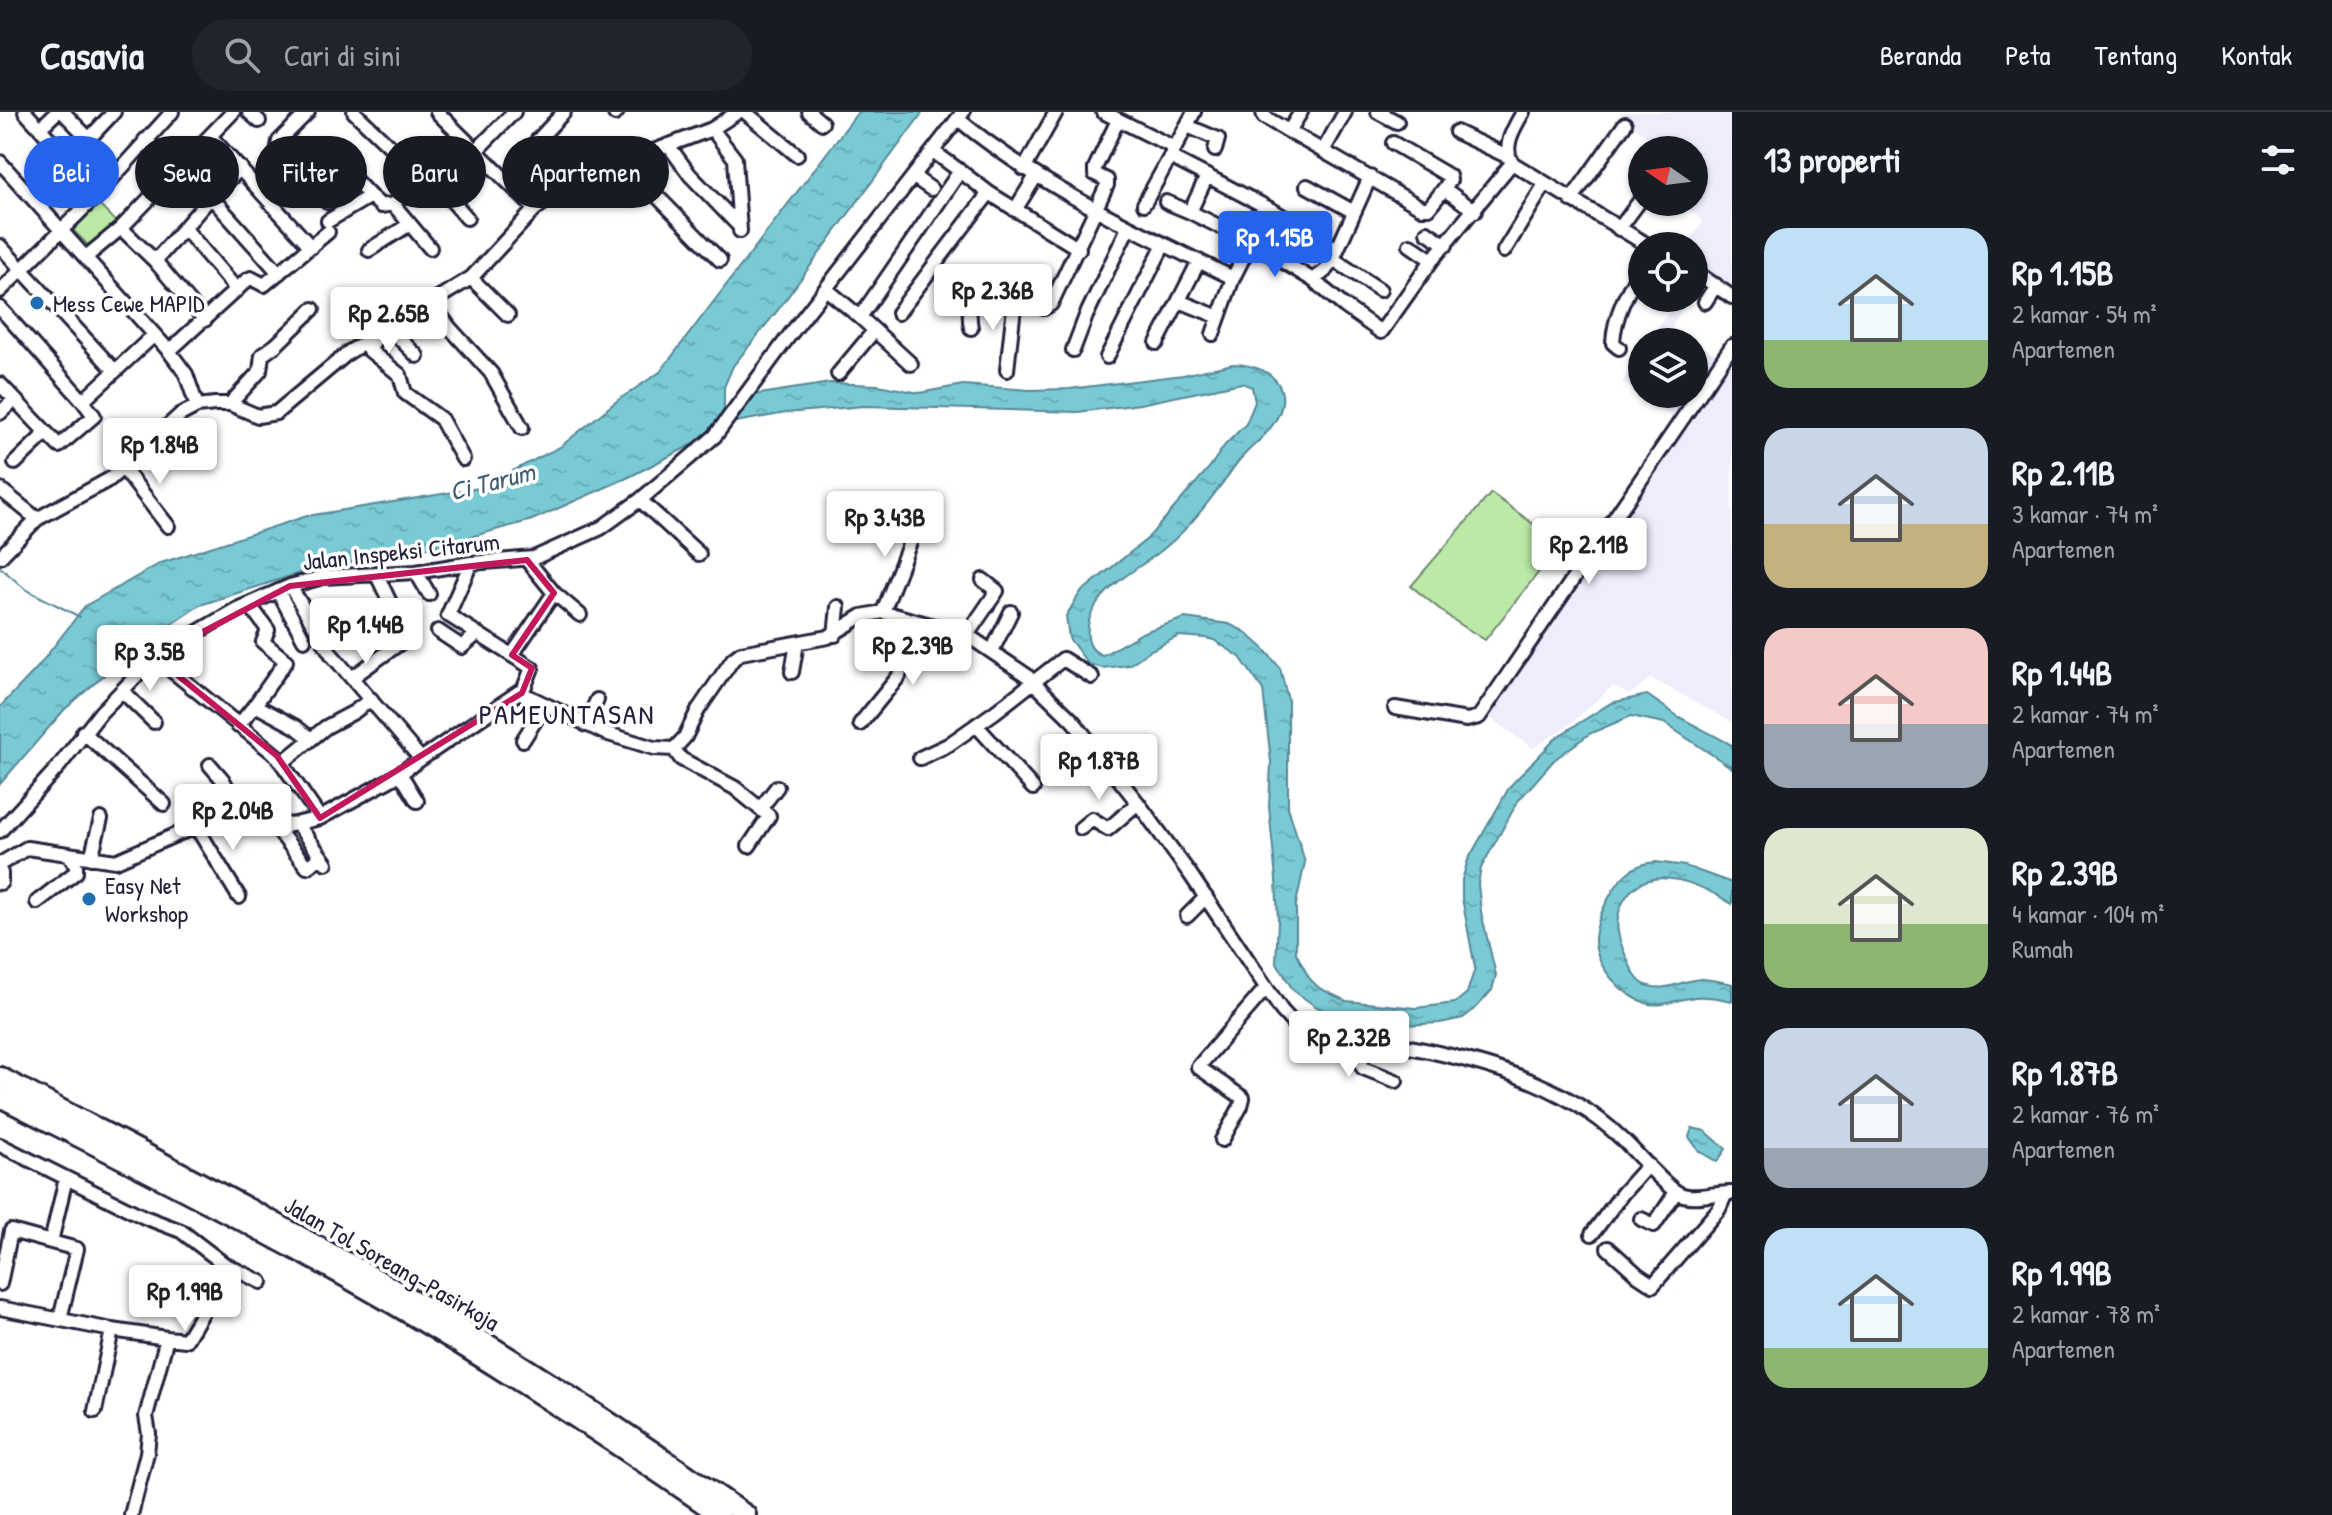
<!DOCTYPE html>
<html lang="id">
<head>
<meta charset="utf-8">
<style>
  body { margin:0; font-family:"Patrick Hand",sans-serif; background:#20242c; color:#f1f3f6; height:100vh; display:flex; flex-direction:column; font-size:30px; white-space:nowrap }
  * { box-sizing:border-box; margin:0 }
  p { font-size:26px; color:#9ea1a6 }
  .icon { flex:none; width:44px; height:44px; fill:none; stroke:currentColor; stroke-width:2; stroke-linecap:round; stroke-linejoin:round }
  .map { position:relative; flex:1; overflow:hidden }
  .drawer { display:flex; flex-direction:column; background:#171b24; width:600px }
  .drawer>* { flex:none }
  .hud { position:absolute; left:24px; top:24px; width:760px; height:72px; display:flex; gap:16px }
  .needle { width:52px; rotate:284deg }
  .fabs { position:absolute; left:1628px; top:24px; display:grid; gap:16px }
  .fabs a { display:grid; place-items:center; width:80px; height:80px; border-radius:50%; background:#171b24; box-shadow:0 2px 6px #0004; font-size:40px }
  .price { position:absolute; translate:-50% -68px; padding:0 18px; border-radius:8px; background:#fff; color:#222; font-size:26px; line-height:52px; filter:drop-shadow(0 2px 4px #0008) }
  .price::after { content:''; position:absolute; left:50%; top:48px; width:24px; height:18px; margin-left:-12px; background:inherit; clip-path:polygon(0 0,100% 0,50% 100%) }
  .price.selected { background:#2563eb; color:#fff }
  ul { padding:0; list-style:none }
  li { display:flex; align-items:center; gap:24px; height:200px; padding:0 32px }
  li span { display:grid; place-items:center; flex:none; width:224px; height:160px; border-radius:24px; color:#555 }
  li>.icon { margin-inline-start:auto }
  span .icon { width:96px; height:96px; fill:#fffc; stroke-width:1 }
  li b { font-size:34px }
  h2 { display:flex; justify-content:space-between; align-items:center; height:96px; padding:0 32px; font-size:34px }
  .chip { padding:0 28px; border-radius:36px; background:#171b24; box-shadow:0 2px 6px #0004; font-size:28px; line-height:72px }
  .chip.selected { background:#2563eb; color:#fff }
  header { display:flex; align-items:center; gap:48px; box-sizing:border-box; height:112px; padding:0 40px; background:#171b24; border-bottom:2px solid #363941 }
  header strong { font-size:38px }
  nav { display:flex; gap:44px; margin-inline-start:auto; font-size:28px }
  .search { width:560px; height:72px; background:#20242c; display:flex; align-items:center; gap:20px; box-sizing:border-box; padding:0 28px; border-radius:44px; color:#9ea1a6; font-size:30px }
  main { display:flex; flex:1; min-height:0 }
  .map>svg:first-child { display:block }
  .built { fill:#efecfb }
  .green { fill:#bbe9a6; stroke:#6e8670; stroke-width:2 }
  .water { fill:url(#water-ripples); stroke:#568797; stroke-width:2 }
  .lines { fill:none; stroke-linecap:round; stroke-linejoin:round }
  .stream { stroke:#568797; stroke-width:2 }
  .minor-casing { stroke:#22223b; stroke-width:18 }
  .major-casing { stroke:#22223b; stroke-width:20 }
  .highway-casing { stroke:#22223b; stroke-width:24 }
  .minor { stroke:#fff; stroke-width:12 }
  .major { stroke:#fff; stroke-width:14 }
  .highway { stroke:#fff; stroke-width:18 }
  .marked { fill:none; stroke:#c2185b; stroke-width:6; stroke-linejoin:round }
  .poi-dot { fill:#1f6fb2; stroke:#fff; stroke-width:3 }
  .labels { text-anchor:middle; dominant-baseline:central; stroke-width:7; stroke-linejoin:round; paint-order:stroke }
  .poi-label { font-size:24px; fill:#22223b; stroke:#fff; text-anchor:start }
  .street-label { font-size:24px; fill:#22223b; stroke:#fff }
  .water-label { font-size:26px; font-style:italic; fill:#405d71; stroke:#fff }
  .quarter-label { font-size:28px; letter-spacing:2px; fill:#22223b; stroke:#fff }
</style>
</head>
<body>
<header>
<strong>Casavia</strong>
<div class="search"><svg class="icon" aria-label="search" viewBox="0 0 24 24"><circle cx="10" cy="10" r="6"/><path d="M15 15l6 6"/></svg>Cari di sini</div>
<nav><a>Beranda</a><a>Peta</a><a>Tentang</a><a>Kontak</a></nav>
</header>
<main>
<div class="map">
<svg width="1732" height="1403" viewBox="0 0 1732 1403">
  <defs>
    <pattern id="water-ripples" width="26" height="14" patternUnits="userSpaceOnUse" patternTransform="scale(2)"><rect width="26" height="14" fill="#79cad4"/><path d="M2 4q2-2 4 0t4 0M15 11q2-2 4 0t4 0" fill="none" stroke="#68adb7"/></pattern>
  </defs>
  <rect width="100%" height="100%" fill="#fff"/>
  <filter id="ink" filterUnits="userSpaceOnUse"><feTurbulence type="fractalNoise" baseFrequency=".0125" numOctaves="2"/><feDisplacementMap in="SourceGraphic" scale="16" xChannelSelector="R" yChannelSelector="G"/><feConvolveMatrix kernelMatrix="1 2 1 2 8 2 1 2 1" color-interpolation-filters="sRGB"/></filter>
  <g filter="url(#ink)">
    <!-- built -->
    <path class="built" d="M1619 0H1732V183L1694 152V134H1685L1703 110 1682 90H1694V38H1661Z
      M1674 192 1682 197 1671 216 1720 245 1732 229V610L1651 566 1630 582 1613 574 1565 616 1533 636 1480 599 1673 306 1622 270 1642 240V282H1694V230H1649Z"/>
    <!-- green -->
    <path class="green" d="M95 89 117 111 91 136 70 115Z
      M1491 381 1561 432 1485 528 1452 507 1411 474Z"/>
    <!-- water -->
    <path class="water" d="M858 0H923L778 198 733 254 724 275V298L707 325 629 365 532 408 445 432 303 460 200 493 134 537 64 598 0 672V595L37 556 85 494 161 451 307 404 479 376 560 335 618 288 660 260Z
      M1233 252C1276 253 1299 282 1268 319 1259 330 1247 338 1238 350 1217 378 1195 411 1167 434 1144 454 1115 466 1097 492 1086 507 1081 537 1103 543L1144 520 1185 506 1229 512 1244 519 1264 537 1280 556 1288 588V695L1305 750 1296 792V841L1309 866 1319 876 1346 889 1416 896 1455 891 1467 881 1475 856 1462 786V768L1468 748 1510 674 1557 625 1611 591 1647 583 1679 605 1732 633V656L1664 611 1631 604 1589 622 1554 648 1518 689 1481 756 1478 772 1481 800 1496 863 1492 878 1476 896 1463 906 1440 911 1403 913 1335 904 1315 894 1293 878 1276 849 1278 810 1276 768 1269 695 1271 650 1263 578 1240 545 1214 528 1205 526 1179 524 1149 539 1129 553 1102 556 1088 552 1069 526 1066 504 1080 481 1147 427 1209 356 1225 333 1246 312 1255 290 1252 275 1242 271 1140 292 1078 300 864 294 786 301 730 311 753 283 830 271 878 273 919 281 963 273 1029 278 1069 277 1183 263Z
      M1656 750 1685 754 1732 771V792C1703 774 1651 748 1626 785 1611 808 1618 827 1628 849 1632 858 1637 870 1646 873 1666 881 1682 868 1701 867 1711 867 1722 870 1732 872V889C1718 886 1703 883 1689 886 1676 888 1660 896 1646 891 1622 883 1594 854 1595 826 1596 814 1601 801 1606 791 1618 768 1629 752 1656 750Z
      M1692 1016 1705 1019 1726 1037 1717 1050 1699 1039 1689 1025Z"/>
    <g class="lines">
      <!-- stream -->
      <path class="stream" d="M0 455 25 477 80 505"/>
      <!-- minor casing -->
      <g class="minor-casing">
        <path id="minor" d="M25 0 99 81
          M63 0 89 27
          M249 0 259 9
          M308 0 279 29 278 35 327 90
          M354 0 422 65
          M437 0 535 97
          M564 0 537 29 578 70
          M745 0 797 43
          M809 0 822 11
          M1103 0 1175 36
          M1194 0 1170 45 1207 64 1190 100 1251 130 1233 166
          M1263 0 1264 5 1422 96H1429L1444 77 1475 99
          M1378 0 1397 10
          M1523 0C1514 16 1502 34 1512 51L1649 134
          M615 2 617 0
          M958 7C1040 75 1137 119 1233 166L1213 222
          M1187 14 1218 27 1215 38
          M40 16 57 0
          M712 17 735 47 740 119
          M1289 19 1301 0
          M1456 20 1509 45
          M210 24 311 135
          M145 28 178 58
          M1393 31 1449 64 1450 68 1444 77
          M322 33 370 84
          M668 33 690 63 739 114
          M1323 39 1345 0
          M475 40 514 0
          M68 49 114 0
          M627 49 651 78 720 148
          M0 50 169 239 186 262 197 294
          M1024 57 1056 0
          M960 59 989 81 1079 137
          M428 61 467 106
          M1207 64 1272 98 1337 137
          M914 65 931 77
          M1307 74 1354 100
          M211 85 279 161
          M1571 88 1625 12
          M1166 90 1190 100
          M393 92 430 136
          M1144 92 1170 45
          M1015 98 1036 64
          M328 109 370 84 381 94 393 92 442 45 451 41
          M121 116 155 149 205 208
          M185 117 237 178
          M1619 117 1642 86
          M1427 120 1446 133
          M1251 130 1313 168 1344 194 1381 220 1432 148 1512 51
          M1410 133 1432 148
          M0 134 115 259
          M369 138 410 112
          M1504 139 1545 72
          M86 145 121 116 233 0
          M1333 147 1380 178
          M155 149 211 85 241 56
          M1694 159 1732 185
          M471 166 508 203
          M1313 168 1325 159 1333 147 1370 65
          M826 177 860 205
          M0 179 99 81 172 0
          M1179 189 1219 205
          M1705 190 1716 173
          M432 191 449 215 491 261 522 316
          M0 196 83 289 94 304 59 334 0 272
          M898 201 989 81
          M388 215 417 244
          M971 216C968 199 969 186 985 176L1044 196 1051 192 1107 73V68L1095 62V56L1118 8
          M377 224 369 238 400 263 405 281 441 307 463 347
          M1157 231 1199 149
          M1619 236 1613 231C1614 203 1628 178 1642 155
          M1073 238 1086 204 1128 116
          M169 239 247 168 251 166 264 173 328 120
          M1107 245 1163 134
          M911 252 860 205 960 59 934 40
          M1007 258 1015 186
          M838 262 874 219
          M83 289 154 223
          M230 292 260 259 262 243 276 233 313 197
          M0 301 14 288
          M15 351 46 321
          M123 356 168 414
          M0 377 37 407
          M640 388 699 442
          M0 445 37 407 110 367 180 303 197 294 215 292H230L258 304 276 301 349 240 471 166 535 97 559 80 627 49 712 17 738 0
          M527 448 554 481 580 503
          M471 451 448 503 532 556 522 581
          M416 460 429 482
          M290 474 332 543 421 647
          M278 479 304 528
          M249 492 268 518 263 530 286 549 255 593
          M883 500 919 407
          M438 519 462 535 477 522
          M835 523 838 495
          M967 523 997 479 983 468
          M992 539 1011 500
          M512 543 554 481
          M155 545 277 644 320 706
          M792 560 797 531
          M353 565 407 526 376 461
          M122 579 154 610
          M1395 596 1467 608 1479 605 1732 234
          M860 612 899 564 903 548 920 510
          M586 613 597 588
          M976 613 1033 676
          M238 614 255 593 296 615 311 627
          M83 620 164 692
          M523 628 545 593
          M674 637 681 647 735 676 769 704 749 734
          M920 646 948 633 995 600 1063 547 1092 565
          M283 650 326 615 354 600 371 587
          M210 653 223 668 243 705
          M400 661 417 689
          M760 697 777 675
          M297 712 326 751
          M286 713 281 722 307 755 321 745
          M197 716 239 785
          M1081 716 1092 707 1108 717 1138 691
          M0 719 59 654 101 600 155 545 237 497 290 474 323 465 416 460 471 451 534 446 601 416 640 388 715 324 789 224 963 0
          M91 746 101 707
          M0 752 27 736 116 749 180 721 216 709 243 705 291 713 320 706 393 666 519 580 605 621 654 636 674 637 685 625 698 598 733 547 741 541 828 525 862 504 883 500 967 523 1026 563 1073 609 1138 691 1190 762 1282 899C1289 906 1296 916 1304 920 1315 925 1350 925 1364 927 1415 935 1469 946 1518 964 1555 978 1592 998 1621 1026 1637 1040 1661 1071 1678 1081 1693 1089 1716 1080 1732 1081
          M37 790 76 760V754L70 744
          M1187 804 1206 785
          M1366 927 1361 951 1363 956 1396 969
          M1222 1028 1241 994 1243 986 1198 955 1266 876
          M0 1033 144 1105 181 1119 224 1152 261 1170
          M1641 1107 1654 1113 1676 1080
          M1592 1122 1622 1082 1648 1053
          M51 1130 77 1137 60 1207
          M1608 1136 1638 1163 1653 1173 1719 1097 1726 1081
          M0 1172 11 1119 51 1130 66 1066
          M0 1196 112 1218 167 1226 146 1304 149 1322 147 1341 131 1403
          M167 1226 186 1228 230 1155
          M95 1299 112 1218"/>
      </g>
      <!-- major casing -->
      <g class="major-casing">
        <path id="major" d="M0 761V770"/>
      </g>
      <!-- highway casing -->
      <g class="highway-casing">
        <path id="highway" d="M0 965C166 1053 334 1138 494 1236 580 1289 663 1346 746 1403
          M0 985C132 1052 265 1118 393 1192 505 1258 613 1329 720 1403"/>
      </g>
      <!-- minor -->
      <use href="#minor" class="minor"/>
      <!-- major -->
      <use href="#major" class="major"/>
      <!-- highway -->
      <use href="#highway" class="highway"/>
    </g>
  </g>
  <!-- marked area -->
  <path class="marked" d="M527 448 554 481 512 543 532 556 522 581 320 706 277 644 155 545 290 474Z"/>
  <!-- markers -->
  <g class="poi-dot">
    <circle cx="37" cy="191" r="8"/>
    <circle cx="89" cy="787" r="8"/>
  </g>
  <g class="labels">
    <!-- poi labels -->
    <g class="poi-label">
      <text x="53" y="191">Mess Cewe MAPID</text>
      <text x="105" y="773">Easy Net<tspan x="105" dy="28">Workshop</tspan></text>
    </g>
    <!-- street labels -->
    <g class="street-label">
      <text transform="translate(401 439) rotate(-6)">Jalan Inspeksi Citarum</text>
      <text transform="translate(392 1151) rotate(30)">Jalan Tol Soreang–Pasirkoja</text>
    </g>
    <!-- water labels -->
    <g class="water-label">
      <text transform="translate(492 369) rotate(-14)">Ci Tarum</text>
    </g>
    <!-- quarter labels -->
    <g class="quarter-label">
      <text x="567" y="602">PAMEUNTASAN</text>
    </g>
  </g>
</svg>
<div class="fabs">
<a><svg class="needle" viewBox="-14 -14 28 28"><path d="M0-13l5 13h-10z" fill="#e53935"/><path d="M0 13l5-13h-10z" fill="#9ea1a6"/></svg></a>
<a><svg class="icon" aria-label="locate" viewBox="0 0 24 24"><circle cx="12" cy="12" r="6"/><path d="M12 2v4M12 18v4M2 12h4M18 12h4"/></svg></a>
<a><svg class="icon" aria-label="layers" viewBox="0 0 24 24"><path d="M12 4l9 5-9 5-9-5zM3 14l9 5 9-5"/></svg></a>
</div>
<b class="price selected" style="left:1275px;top:167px">Rp 1.15B</b>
<b class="price" style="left:993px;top:220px">Rp 2.36B</b>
<b class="price" style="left:389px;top:243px">Rp 2.65B</b>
<b class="price" style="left:160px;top:374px">Rp 1.84B</b>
<b class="price" style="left:885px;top:447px">Rp 3.43B</b>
<b class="price" style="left:1589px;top:474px">Rp 2.11B</b>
<b class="price" style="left:366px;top:554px">Rp 1.44B</b>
<b class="price" style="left:913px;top:575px">Rp 2.39B</b>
<b class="price" style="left:150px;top:581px">Rp 3.5B</b>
<b class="price" style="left:1099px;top:690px">Rp 1.87B</b>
<b class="price" style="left:233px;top:740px">Rp 2.04B</b>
<b class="price" style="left:1349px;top:967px">Rp 2.32B</b>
<b class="price" style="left:185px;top:1221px">Rp 1.99B</b>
<div class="hud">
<a class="chip selected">Beli</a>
<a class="chip">Sewa</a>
<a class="chip">Filter</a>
<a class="chip">Baru</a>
<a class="chip">Apartemen</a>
</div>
</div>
<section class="drawer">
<h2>13 properti<svg class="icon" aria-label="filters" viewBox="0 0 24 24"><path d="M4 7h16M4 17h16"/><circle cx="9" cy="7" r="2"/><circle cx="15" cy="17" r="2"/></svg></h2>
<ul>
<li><span style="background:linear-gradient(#bfe0f5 70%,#8fb573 0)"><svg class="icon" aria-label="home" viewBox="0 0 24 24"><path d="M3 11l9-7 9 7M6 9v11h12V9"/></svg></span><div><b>Rp 1.15B</b><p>2 kamar · 54 m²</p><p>Apartemen</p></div></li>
<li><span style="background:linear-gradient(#c9d6e8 60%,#c2b280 0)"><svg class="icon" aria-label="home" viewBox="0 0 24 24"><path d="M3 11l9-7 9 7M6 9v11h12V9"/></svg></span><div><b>Rp 2.11B</b><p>3 kamar · 74 m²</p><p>Apartemen</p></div></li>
<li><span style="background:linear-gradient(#f6c9c9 60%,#9aa5b1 0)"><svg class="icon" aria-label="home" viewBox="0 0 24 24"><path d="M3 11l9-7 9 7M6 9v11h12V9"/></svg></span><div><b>Rp 1.44B</b><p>2 kamar · 74 m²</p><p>Apartemen</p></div></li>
<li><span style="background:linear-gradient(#dfe7d0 60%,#8fb573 0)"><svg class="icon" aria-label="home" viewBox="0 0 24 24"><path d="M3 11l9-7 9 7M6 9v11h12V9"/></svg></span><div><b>Rp 2.39B</b><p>4 kamar · 104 m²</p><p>Rumah</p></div></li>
<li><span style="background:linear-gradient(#c9d6e8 75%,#9aa5b1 0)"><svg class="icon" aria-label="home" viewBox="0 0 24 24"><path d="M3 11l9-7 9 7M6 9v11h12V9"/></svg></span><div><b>Rp 1.87B</b><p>2 kamar · 76 m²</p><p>Apartemen</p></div></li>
<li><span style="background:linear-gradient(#bfe0f5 75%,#8fb573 0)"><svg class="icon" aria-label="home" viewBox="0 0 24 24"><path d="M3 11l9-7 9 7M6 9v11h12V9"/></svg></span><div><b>Rp 1.99B</b><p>2 kamar · 78 m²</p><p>Apartemen</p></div></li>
</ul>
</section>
</main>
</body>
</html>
